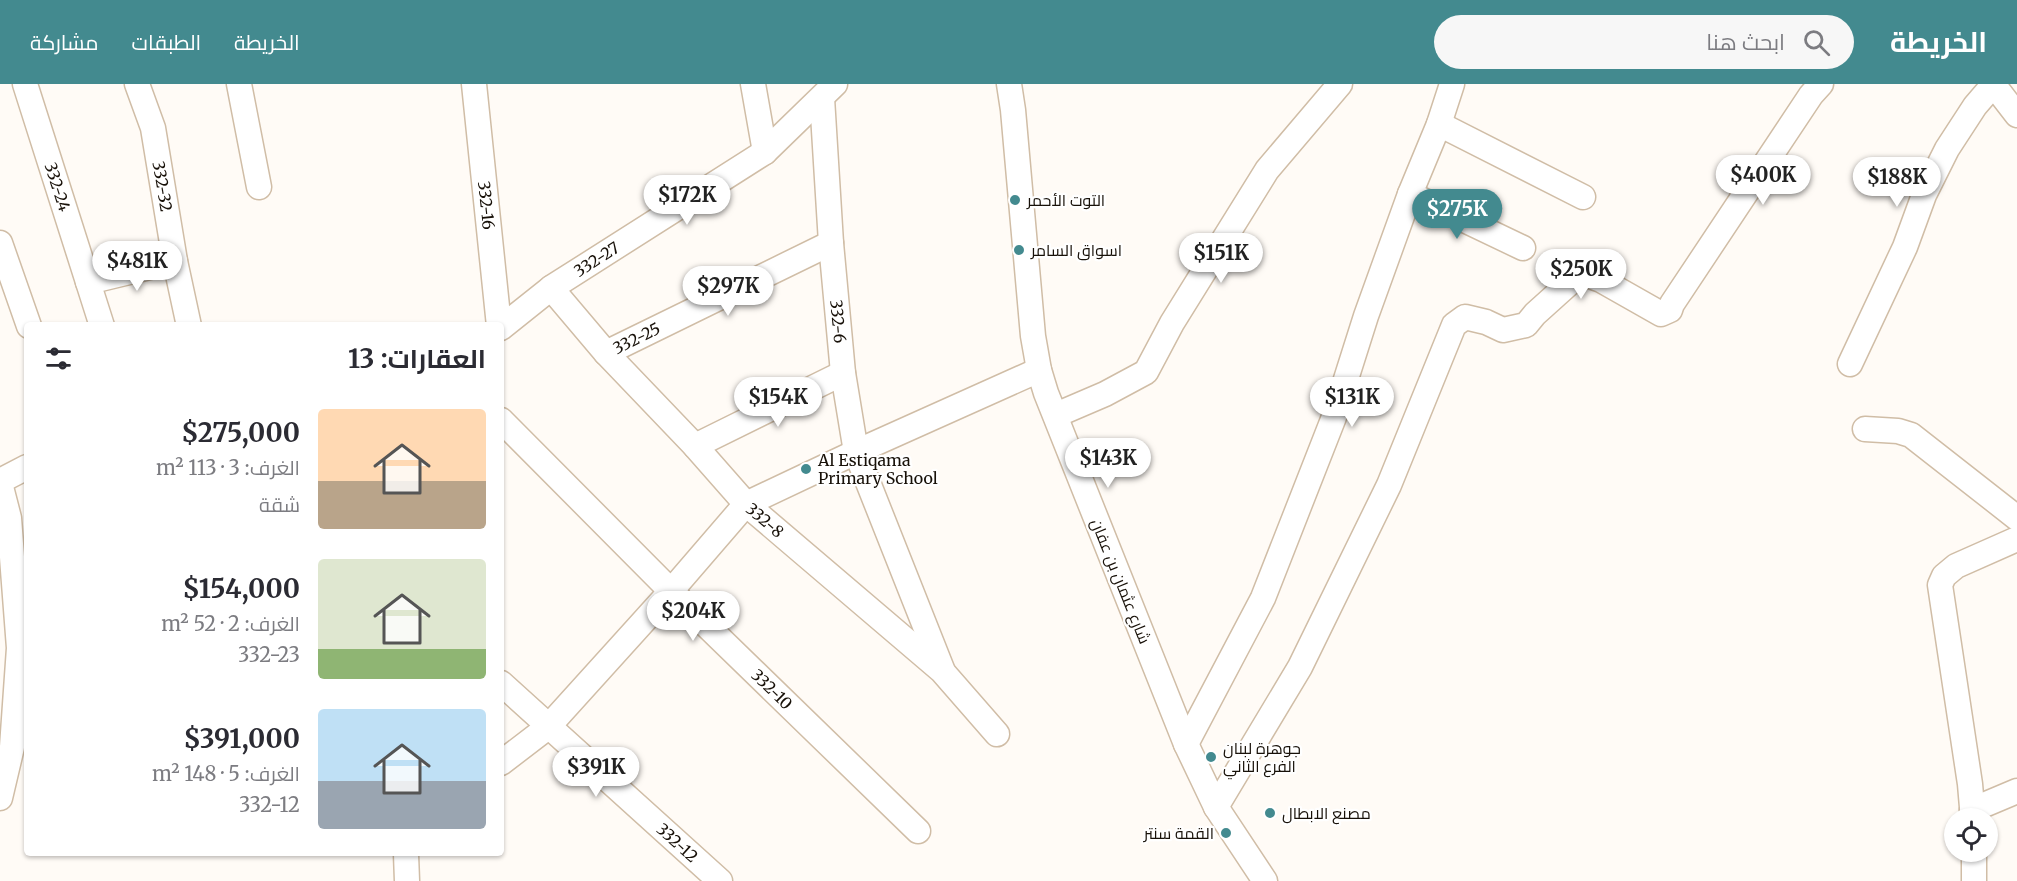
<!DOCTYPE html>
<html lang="ar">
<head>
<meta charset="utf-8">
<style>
  body { margin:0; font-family:Merriweather,Cairo,serif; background:#f7f7f7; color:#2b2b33; direction:rtl; height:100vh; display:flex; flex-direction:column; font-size:22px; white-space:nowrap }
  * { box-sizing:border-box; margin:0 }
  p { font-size:20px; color:#7c7c81 }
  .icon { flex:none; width:33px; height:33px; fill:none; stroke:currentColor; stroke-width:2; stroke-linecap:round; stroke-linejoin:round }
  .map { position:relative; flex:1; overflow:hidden; direction:ltr }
  .sheet { position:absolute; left:24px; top:238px; width:480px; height:534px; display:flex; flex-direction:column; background:#fff; border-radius:6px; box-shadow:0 2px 4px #0004; direction:rtl }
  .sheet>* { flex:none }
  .controls { position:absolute; left:1944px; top:724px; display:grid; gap:12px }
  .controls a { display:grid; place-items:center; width:54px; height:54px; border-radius:50%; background:#fff; box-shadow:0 2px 4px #0004; font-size:30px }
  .price { position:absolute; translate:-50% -51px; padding:0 14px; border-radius:21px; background:#fff; color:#222; font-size:20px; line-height:39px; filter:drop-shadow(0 2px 3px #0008) }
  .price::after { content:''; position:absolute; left:50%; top:36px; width:18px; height:14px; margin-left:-9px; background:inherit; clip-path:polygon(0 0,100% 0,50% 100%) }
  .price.current { background:#438a8f; color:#fff }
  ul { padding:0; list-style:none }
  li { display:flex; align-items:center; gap:18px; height:150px; padding:0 18px }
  li span { display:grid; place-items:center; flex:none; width:168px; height:120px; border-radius:6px; color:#555 }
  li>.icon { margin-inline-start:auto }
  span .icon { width:72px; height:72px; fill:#fffc; stroke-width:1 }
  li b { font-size:26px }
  h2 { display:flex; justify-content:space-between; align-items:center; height:72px; padding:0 18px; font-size:26px }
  header { display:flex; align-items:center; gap:36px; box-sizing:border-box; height:84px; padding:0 30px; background:#438a8f; color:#fff }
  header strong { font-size:28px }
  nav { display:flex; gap:33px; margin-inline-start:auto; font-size:21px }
  .search { width:420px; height:54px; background:#f7f7f7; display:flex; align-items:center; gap:15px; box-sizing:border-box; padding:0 21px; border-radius:33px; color:#7c7c81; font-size:22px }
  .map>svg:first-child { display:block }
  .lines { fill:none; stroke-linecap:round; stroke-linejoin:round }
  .minor-casing { stroke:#d0bda6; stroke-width:27 }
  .minor { stroke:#fff; stroke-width:24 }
  .poi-dot { fill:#438a8f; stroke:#fff; stroke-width:2 }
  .labels { text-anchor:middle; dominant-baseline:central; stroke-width:4.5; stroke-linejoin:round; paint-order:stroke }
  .street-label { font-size:16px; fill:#171008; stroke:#fff }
  .poi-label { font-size:16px; fill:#171008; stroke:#fff; text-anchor:start }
</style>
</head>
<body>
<header>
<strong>الخريطة</strong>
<div class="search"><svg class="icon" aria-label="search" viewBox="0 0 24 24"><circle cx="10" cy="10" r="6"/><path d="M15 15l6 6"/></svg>ابحث هنا</div>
<nav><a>الخريطة</a><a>الطبقات</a><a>مشاركة</a></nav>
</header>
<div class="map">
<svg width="2017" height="797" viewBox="0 0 2017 797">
  <rect width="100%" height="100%" fill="#fffbf6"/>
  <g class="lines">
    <!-- minor casing -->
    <g class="minor-casing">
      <g id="minor">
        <path id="s1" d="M25 0 102 242"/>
        <path id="s2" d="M137 0 153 44 175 177 189 242"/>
        <path d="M239 0 259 103"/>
        <path id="s3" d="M474 0 499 242"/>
        <path d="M753 0 765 68"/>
        <path d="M1009 0 1013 26 1033 252 1039 286 1046 309 1186 660 1216 723 1265 797"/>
        <path d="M1993 0 2017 31"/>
        <path id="s4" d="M822 14 831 159 843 289 856 368 942 585"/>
        <path d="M1439 40 1583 113"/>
        <path d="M1410 110 1523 164"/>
        <path d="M0 159 29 242"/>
        <path d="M88 198 175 177"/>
        <path id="s5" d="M551 204 606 269 695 362 746 420 942 587 997 650"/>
        <path id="s6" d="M501 244 551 204 765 68 835 0"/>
        <path id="s7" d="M606 269 831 159"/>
        <path d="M1850 280 1905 163 1924 111 1947 65 1975 22 1994 0"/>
        <path d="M1056 331 1105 310 1146 288 1172 239 1267 86 1340 0"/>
        <path id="s8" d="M501 336 671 507 918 747"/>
        <path d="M1865 345 1898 347 1911 351 2017 434"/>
        <path d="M695 362 843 289"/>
        <path d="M0 397 27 383"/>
        <path d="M0 399 9 434 19 564 12 663 0 714"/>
        <path id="s9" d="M501 599 720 797"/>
        <path d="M1186 660 1263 514 1334 333 1366 232 1410 110 1439 40 1452 0"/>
        <path d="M501 679 548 643 671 507 746 420 856 368 1039 286"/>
        <path d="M1216 723 1300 583 1389 401 1454 241 1465 233 1486 238 1503 246 1526 241 1535 230 1575 194 1587 191 1601 196 1661 230 1670 226 1672 220 1811 11 1821 0"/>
        <path d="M1972 726 2017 707"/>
        <path d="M1973 735 1970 700 1940 501 1944 492 1956 482 2017 455"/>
        <path d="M1974 768V797"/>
        <path d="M406 770 407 797"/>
      </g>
    </g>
    <!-- minor -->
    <use href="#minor" class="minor"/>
  </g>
  <!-- markers -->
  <g class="poi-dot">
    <circle cx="1015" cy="116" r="6"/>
    <circle cx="1019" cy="166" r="6"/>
    <circle cx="806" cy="385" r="6"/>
    <circle cx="1211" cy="673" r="6"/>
    <circle cx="1270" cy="729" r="6"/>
    <circle cx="1226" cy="749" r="6"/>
  </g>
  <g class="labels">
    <!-- street labels -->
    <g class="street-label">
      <text stroke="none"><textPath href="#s2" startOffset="106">332-32</textPath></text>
      <text stroke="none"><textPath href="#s1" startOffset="108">332-24</textPath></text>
      <text stroke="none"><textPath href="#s3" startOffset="122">332-16</textPath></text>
      <text stroke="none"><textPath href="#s6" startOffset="118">332-27</textPath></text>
      <text stroke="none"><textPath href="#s4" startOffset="224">332-6</textPath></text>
      <text stroke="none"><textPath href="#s7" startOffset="34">332-25</textPath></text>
      <text stroke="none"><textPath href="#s5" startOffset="316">332-8</textPath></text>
      <text transform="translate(1121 497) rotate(68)">شارع عثمان بن عفان</text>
      <text stroke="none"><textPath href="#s8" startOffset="382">332-10</textPath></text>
      <text stroke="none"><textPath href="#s9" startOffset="238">332-12</textPath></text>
    </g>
    <!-- poi labels -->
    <g class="poi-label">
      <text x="1027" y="116">التوت الأحمر</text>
      <text x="1031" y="166">اسواق السامر</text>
      <text x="818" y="376">Al Estiqama<tspan x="818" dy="18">Primary School</tspan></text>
      <text x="1223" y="664">جوهرة لبنان<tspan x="1223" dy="18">الفرع الثاني</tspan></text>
      <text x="1282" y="729">مصنع الابطال</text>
      <text x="1214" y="749" text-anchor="end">القمة سنتر</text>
    </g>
  </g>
</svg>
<div class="controls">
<a><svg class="icon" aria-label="locate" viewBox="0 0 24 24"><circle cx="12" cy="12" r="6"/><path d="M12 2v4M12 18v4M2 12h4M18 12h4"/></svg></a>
</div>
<b class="price" style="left:1763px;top:122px">$400K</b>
<b class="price" style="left:1897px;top:124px">$188K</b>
<b class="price" style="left:687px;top:142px">$172K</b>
<b class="price current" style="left:1457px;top:156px">$275K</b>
<b class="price" style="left:1221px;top:200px">$151K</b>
<b class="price" style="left:137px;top:208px">$481K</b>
<b class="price" style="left:1581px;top:216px">$250K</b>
<b class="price" style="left:728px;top:233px">$297K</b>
<b class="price" style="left:778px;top:344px">$154K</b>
<b class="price" style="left:1352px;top:344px">$131K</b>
<b class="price" style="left:1108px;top:405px">$143K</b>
<b class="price" style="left:693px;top:558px">$204K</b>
<b class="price" style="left:596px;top:714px">$391K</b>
<section class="sheet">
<h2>العقارات: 13<svg class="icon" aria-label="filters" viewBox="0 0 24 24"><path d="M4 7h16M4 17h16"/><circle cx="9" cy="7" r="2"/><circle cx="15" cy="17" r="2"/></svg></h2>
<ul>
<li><span style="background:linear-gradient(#ffd9b3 60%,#b9a48a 0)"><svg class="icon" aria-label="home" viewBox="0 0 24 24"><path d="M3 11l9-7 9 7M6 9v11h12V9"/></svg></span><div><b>$275,000</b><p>الغرف: 3 · 113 m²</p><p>شقة</p></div></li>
<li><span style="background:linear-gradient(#dfe7d0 75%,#8fb573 0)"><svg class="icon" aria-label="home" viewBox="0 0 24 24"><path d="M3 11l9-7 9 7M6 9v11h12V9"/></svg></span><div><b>$154,000</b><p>الغرف: 2 · 52 m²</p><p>332-23</p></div></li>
<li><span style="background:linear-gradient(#bfe0f5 60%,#9aa5b1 0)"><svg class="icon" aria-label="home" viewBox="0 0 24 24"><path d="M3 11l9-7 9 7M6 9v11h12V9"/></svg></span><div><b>$391,000</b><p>الغرف: 5 · 148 m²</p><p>332-12</p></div></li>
</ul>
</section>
</div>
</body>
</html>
